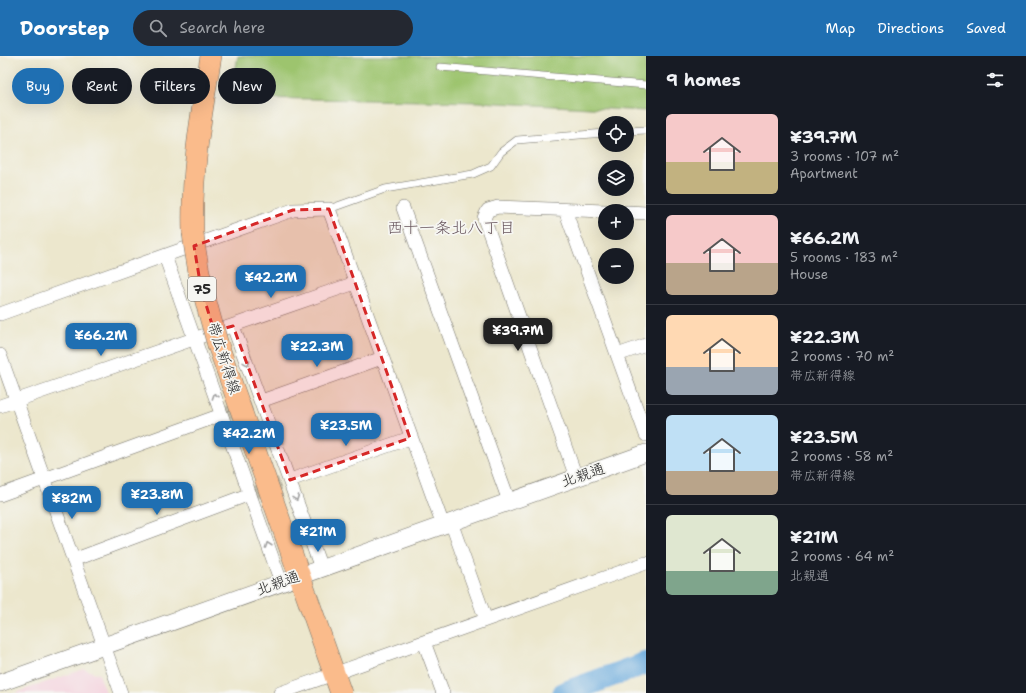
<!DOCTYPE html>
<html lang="en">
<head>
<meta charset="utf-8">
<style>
  body { margin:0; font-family:"Shantell Sans","Klee One",sans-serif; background:#242831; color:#f1f3f6; height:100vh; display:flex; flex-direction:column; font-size:15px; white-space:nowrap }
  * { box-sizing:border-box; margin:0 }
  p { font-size:13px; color:#9ea1a6 }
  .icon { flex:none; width:22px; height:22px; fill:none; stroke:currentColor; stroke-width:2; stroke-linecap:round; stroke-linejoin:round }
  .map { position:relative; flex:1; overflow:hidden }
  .drawer { display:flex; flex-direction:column; background:#171b24; width:380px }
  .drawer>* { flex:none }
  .hud { position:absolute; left:12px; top:12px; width:380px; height:36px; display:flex; gap:8px }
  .buttons { position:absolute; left:598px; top:60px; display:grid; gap:8px }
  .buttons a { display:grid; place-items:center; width:36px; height:36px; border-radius:50%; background:#171b24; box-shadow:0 4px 16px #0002; font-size:20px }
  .price { position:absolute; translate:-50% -34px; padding:0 9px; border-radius:8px; background:#1f6fb2; color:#fff; font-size:13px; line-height:26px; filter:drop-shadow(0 1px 2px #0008) }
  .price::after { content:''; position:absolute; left:50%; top:24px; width:12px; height:9px; margin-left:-6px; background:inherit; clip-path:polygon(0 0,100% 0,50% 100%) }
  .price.selected { background:#222; color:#fff }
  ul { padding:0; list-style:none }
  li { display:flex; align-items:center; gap:12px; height:100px; padding:0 20px }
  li+li { border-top:1px solid #363941 }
  li span { display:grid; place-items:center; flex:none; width:112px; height:80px; border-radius:6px; color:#555 }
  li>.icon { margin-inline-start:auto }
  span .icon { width:48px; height:48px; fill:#fffc; stroke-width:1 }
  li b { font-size:17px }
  h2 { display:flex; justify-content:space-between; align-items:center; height:48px; padding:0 20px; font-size:17px }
  .tag { padding:0 14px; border-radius:18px; background:#171b24; box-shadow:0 4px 16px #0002; font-size:14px; line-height:36px }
  .tag.selected { background:#1f6fb2; color:#fff }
  header { display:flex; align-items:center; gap:24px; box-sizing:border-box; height:56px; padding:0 20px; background:#1f6fb2; color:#fff }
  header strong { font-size:19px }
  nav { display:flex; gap:22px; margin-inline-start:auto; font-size:14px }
  .search { width:280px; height:36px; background:#242831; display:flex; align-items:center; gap:10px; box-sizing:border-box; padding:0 14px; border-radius:22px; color:#9ea1a6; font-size:15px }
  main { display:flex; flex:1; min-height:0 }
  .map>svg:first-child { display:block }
  .built { fill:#f4cfdc }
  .park { fill:#9dc46e; stroke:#64784c }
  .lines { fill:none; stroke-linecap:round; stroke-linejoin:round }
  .river { stroke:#6aaadd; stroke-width:23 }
  .minor-tunnel { stroke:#c5c1ad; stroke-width:13; stroke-dasharray:13 6; stroke-linecap:butt }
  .service-casing { stroke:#6f6d64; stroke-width:8 }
  .minor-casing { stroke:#6f6d64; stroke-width:14 }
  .tertiary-casing { stroke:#6f6d64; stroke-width:18 }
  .primary-casing { stroke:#6f6d64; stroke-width:22 }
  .service { stroke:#fff; stroke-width:7 }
  .minor { stroke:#fff; stroke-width:13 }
  .tertiary { stroke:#fff; stroke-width:17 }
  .primary { stroke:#fabb8b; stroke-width:21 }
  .primary-bridge-casing { stroke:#6f6d64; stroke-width:22; stroke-linecap:butt }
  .primary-bridge { stroke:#fabb8b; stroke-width:21 }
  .oneway { stroke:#a0a0a0 }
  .marked { fill:#d62828; fill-opacity:0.2; stroke:#d62828; stroke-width:3; stroke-dasharray:8 5; stroke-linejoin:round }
  .labels { text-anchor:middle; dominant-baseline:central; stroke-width:3.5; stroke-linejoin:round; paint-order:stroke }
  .shield { fill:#f6f6f2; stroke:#686867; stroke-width:1 }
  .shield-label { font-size:14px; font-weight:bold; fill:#2b2b2b }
  .street-label { font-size:15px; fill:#2b2b2b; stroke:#f6f6f2 }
  .neighbourhood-label { font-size:16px; fill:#6b5960; stroke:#f6f6f2 }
</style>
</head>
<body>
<header>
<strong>Doorstep</strong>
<div class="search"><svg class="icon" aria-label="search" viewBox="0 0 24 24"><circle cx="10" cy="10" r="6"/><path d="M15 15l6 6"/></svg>Search here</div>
<nav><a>Map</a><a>Directions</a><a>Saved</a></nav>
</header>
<main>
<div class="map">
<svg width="646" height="637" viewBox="0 0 646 637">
  <rect width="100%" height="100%" fill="#f6f6f2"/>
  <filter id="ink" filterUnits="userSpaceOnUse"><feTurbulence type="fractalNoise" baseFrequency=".025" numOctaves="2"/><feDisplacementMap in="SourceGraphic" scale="8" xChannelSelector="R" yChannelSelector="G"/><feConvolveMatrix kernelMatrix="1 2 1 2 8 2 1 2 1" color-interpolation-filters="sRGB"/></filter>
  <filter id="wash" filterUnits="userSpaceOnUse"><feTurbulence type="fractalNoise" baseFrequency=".012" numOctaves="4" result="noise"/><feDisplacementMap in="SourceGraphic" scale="16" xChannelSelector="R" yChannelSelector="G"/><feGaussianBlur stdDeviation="0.9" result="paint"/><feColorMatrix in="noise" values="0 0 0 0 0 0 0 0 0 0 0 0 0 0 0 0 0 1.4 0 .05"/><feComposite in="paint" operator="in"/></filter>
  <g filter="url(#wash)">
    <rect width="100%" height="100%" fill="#ece7cd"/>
    <!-- built -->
    <path class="built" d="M84 613 99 618 106 637H15Z"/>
    <!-- park -->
    <path class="park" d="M238 0H646V55L479 46 253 42 235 17Z"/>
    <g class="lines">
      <!-- river -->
      <path class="river" d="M564 637 646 607"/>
    </g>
  </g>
  <g filter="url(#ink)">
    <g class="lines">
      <!-- minor-tunnel -->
      <path class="minor-tunnel" d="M221 359 261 345
        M250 438 290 424"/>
      <!-- service casing -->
      <g class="service-casing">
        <path id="service" d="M440 11 646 29
          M627 75 646 74
          M329 153 385 133 473 118 491 110 501 96 517 84 605 77"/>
      </g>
      <!-- minor casing -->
      <g class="minor-casing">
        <path id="minor" d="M403 152 509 445
          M565 154 646 379
          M627 156 646 157
          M165 200 281 526
          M0 258 293 154 329 153 443 469
          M233 270 321 512
          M0 299 121 637
          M617 299 646 289
          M261 345 382 302
          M0 350 355 227
          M576 421 484 162 488 154 498 151 605 155
          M290 424 410 382
          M0 439 221 359
          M451 466 486 564
          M73 504 250 438
          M424 586 443 637
          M280 637 646 507"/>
      </g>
      <!-- tertiary casing -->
      <g class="tertiary-casing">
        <path id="tertiary" d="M0 627 646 397"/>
      </g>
      <!-- primary casing -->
      <g class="primary-casing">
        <path id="primary" d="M193 177C191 116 201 60 211 0
          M218 289 341 637"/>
      </g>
      <!-- service -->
      <use href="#service" class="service"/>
      <!-- minor -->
      <use href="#minor" class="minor"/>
      <!-- tertiary -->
      <use href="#tertiary" class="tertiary"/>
      <!-- primary -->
      <use href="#primary" class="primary"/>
      <!-- primary-bridge casing -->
      <g class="primary-bridge-casing">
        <path id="primary-bridge" d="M193 177C197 216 207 251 218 289"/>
      </g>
      <!-- primary-bridge -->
      <use href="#primary-bridge" class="primary-bridge"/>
    </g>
    <!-- one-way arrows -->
    <defs><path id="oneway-chevron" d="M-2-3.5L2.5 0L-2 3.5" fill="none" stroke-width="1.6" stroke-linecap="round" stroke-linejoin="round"/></defs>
    <g class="oneway">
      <use href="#oneway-chevron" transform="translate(247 307) rotate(70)"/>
      <use href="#oneway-chevron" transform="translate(215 340) rotate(-109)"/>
      <use href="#oneway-chevron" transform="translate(296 442) rotate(70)"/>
      <use href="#oneway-chevron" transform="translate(268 489) rotate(-109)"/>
    </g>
  </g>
  <!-- marked area -->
  <path class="marked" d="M329 153 410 382 290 424 233 270 214 275 201 232 194 190 293 154Z"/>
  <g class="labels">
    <!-- shield labels -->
    <rect class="shield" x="188" y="221" width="28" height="24" rx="3"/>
    <g class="shield-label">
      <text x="202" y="233">75</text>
    </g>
    <!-- street labels -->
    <g class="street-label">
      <text transform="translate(224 302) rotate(72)">帯広新得線</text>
      <text transform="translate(583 419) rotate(-19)">北親通</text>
      <text transform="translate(278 527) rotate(-20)">北親通</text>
    </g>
    <!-- neighbourhood labels -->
    <g class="neighbourhood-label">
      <text x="451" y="171">西十一条北八丁目</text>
    </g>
  </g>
</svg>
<div class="buttons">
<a><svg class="icon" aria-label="locate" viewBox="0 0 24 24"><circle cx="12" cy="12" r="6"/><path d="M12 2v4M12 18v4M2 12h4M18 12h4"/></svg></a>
<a><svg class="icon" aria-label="layers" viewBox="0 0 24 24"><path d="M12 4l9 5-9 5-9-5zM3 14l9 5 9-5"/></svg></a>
<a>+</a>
<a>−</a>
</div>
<b class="price" style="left:271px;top:243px">¥42.2M</b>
<b class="price selected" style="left:518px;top:296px">¥39.7M</b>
<b class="price" style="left:101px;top:301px">¥66.2M</b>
<b class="price" style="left:317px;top:312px">¥22.3M</b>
<b class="price" style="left:346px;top:391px">¥23.5M</b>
<b class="price" style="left:249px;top:399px">¥42.2M</b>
<b class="price" style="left:157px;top:460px">¥23.8M</b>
<b class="price" style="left:72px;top:464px">¥82M</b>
<b class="price" style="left:318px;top:497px">¥21M</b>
<div class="hud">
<a class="tag selected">Buy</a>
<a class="tag">Rent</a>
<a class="tag">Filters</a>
<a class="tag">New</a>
</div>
</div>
<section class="drawer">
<h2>9 homes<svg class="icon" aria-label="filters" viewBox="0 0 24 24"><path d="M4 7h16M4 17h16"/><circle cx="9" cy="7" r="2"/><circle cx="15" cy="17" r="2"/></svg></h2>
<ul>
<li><span style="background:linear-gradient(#f6c9c9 60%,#c2b280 0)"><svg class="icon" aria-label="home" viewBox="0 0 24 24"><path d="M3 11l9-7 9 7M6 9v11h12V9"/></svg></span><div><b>¥39.7M</b><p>3 rooms · 107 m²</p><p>Apartment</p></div></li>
<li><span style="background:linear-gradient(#f6c9c9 60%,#b9a48a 0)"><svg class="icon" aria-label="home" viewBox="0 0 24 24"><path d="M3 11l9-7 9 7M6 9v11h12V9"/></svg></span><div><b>¥66.2M</b><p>5 rooms · 183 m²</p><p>House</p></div></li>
<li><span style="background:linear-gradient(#ffd9b3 65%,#9aa5b1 0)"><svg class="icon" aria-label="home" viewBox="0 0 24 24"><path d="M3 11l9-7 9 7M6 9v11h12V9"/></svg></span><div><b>¥22.3M</b><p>2 rooms · 70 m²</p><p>帯広新得線</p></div></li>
<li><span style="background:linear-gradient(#bfe0f5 70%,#b9a48a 0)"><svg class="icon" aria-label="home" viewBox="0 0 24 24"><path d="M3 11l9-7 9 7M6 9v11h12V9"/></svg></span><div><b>¥23.5M</b><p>2 rooms · 58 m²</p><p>帯広新得線</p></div></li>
<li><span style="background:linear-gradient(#dfe7d0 70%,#7fa58c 0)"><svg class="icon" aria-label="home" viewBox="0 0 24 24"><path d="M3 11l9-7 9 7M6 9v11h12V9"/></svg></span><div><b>¥21M</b><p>2 rooms · 64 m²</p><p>北親通</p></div></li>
</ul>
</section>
</main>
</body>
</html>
